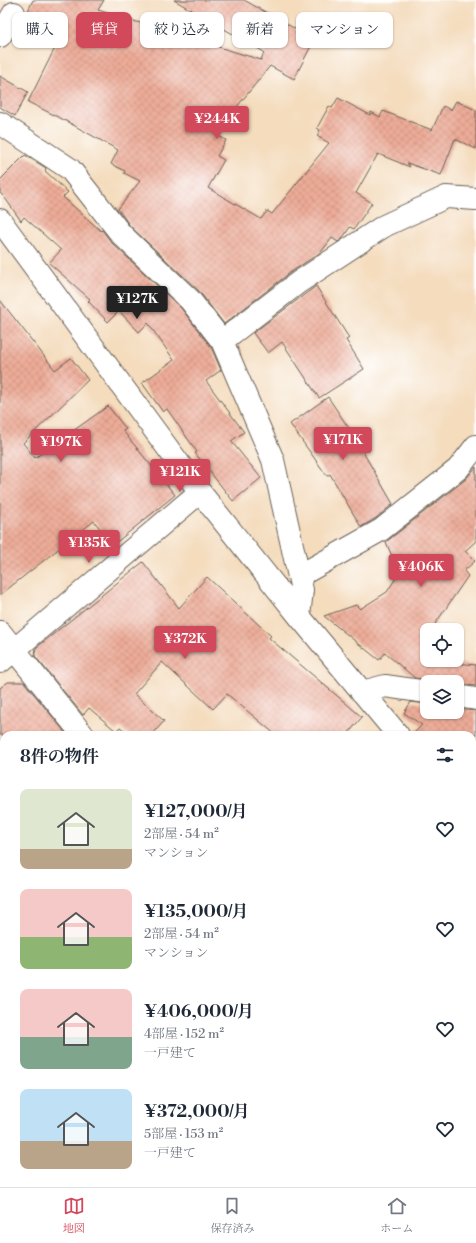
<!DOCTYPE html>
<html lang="ja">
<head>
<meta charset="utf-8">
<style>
  body { margin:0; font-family:"Libre Bodoni","Noto Serif JP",serif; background:#f6f6f7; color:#1f2937; height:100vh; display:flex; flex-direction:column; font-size:15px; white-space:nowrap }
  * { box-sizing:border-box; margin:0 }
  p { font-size:13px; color:#747a83 }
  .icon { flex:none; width:22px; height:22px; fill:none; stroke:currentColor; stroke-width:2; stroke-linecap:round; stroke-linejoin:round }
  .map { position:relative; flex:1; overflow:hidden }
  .side { position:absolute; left:0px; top:731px; width:476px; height:456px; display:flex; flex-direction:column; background:#fff; border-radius:12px 12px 0 0; box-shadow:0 1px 3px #0004 }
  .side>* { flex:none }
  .top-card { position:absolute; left:12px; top:12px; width:452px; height:36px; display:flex; gap:8px }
  .controls { position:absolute; left:420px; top:623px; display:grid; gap:8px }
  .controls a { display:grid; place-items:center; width:44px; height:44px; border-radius:8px; background:#fff; box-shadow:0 1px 3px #0004; font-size:20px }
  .price { position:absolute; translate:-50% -34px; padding:0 9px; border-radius:4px; background:#d1495b; color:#fff; font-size:13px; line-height:26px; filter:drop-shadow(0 1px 2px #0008) }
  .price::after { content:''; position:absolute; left:50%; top:24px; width:12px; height:9px; margin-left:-6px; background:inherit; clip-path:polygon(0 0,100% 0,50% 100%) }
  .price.active { background:#222; color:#fff }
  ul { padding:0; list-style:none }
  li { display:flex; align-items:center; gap:12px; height:100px; padding:0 20px }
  li span { display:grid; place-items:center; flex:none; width:112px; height:80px; border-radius:8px; color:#555 }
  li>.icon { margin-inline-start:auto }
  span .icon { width:48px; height:48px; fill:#fffc; stroke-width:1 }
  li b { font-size:17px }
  h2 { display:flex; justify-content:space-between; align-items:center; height:48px; padding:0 20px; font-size:17px }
  .chip { padding:0 14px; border-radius:8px; background:#fff; box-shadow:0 1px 3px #0004; font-size:14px; line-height:36px }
  .chip.active { background:#d1495b; color:#fff }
  .menu { display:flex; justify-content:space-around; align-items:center; height:56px; border-top:1px solid #e0e1e3; background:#fff; font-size:11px; color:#747a83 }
  .menu a { display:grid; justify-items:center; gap:2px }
  .menu .active { color:#d1495b }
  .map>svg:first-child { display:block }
  .building { fill:url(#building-cross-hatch) }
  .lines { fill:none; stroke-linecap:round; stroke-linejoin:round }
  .minor-casing { stroke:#685f54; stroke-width:24 }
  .secondary-casing { stroke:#685f54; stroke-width:24 }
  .minor { stroke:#fff; stroke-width:22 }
  .secondary { stroke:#fff; stroke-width:22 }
</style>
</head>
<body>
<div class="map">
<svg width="476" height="1187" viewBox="0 0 476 1187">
  <defs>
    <pattern id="building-cross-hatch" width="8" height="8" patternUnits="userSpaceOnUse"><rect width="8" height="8" fill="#edac98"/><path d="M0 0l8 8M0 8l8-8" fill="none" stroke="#cb9382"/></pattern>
  </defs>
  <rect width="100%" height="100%" fill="#fff"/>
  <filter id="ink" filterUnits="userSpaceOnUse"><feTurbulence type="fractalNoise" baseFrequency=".025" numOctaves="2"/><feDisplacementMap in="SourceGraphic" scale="8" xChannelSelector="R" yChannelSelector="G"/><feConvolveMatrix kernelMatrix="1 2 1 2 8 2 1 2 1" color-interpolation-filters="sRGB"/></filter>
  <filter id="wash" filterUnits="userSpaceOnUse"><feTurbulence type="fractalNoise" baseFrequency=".012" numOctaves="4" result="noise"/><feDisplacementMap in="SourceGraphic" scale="16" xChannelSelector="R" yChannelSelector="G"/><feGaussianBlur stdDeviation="0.9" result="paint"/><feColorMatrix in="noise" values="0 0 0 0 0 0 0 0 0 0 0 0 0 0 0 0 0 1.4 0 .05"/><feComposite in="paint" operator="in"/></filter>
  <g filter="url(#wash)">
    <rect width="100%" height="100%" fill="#f4dcbd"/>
    <g id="blocks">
      <!-- building -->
      <path class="building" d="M33 0H104L98 10 261 60 264 52 174 0H244L301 32 299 37 312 44 294 79 270 66 215 134 226 140 217 156 224 160 208 188 261 219 267 211 272 214 329 143 317 136 320 130 317 128 329 106 332 108 338 98 370 115 371 112 380 117 383 111 432 130 443 106 451 110 456 101 476 110V149L455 139 441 175 407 163 410 167 378 154 356 193 372 203 354 229 350 227 342 239 338 242 332 238 321 252 291 272 224 324 199 291 130 226 118 209 140 181 124 173 125 171 111 164 118 150 66 121 28 102 58 42 22 24Z
        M0 76 28 92 15 116 0 107Z
        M25 155 46 168 45 171 68 192 63 197 101 231 102 230 112 243 181 308 211 347 221 370 206 381 244 432 231 441 261 478 233 501 195 453 197 452 167 409 163 412 142 383 174 360 148 323 139 332 119 311 108 322 88 301 90 299 49 263 61 250 24 217 21 221 5 198 0 193V180Z
        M316 286 349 338 346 340 364 369 319 398 282 342 268 353 253 333Z
        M0 300 55 370 71 358 88 380 23 443 35 458 108 406 126 429 123 431 175 495 113 545 94 521 0 595Z
        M328 397 364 451 363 452 393 504 376 518 361 527 330 474 327 476 290 424Z
        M476 467V541L465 551 475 561 464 571 468 576 431 630H427V636L421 645 427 649V660H443L445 662 476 665V686L457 684V682H434L429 680 415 678 385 653 379 660 324 616 356 605 360 609 387 592 399 573 386 542 466 479Z
        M143 562 179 608 207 577 271 636 269 638 362 717 347 735H276L227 694 213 709 162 662 134 694 164 721 152 735H130L120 727 116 731 89 708 83 715 35 656 36 648Z
        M8 682H24L65 732 62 735H0V688Z
        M411 702 427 704V712H457V709L476 711V735H412L422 725 404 713Z"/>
    </g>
  </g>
  <g filter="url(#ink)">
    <use href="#blocks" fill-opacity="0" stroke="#685f54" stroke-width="1"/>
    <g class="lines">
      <!-- minor casing -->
      <g class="minor-casing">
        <path id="minor" d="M0 36 14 13
          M0 123 70 169 121 234 190 300 222 341 273 460 302 590 299 616
          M0 220 200 492 299 616 398 735
          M222 341 299 282 384 226 446 197 476 199
          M299 576 381 530 458 469 476 446
          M0 632 83 735
          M0 662 200 492
          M362 692 385 686 427 692
          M457 696 476 699
          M472 832 476 838
          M446 1183 449 1187"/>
      </g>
      <!-- secondary casing -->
      <g class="secondary-casing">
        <path id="secondary" d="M0 961 4 966
          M0 1011 4 1016
          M141 1183 144 1187
          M184 1183 187 1187"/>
      </g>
      <!-- minor -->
      <use href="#minor" class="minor"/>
      <!-- secondary -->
      <use href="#secondary" class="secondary"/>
    </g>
  </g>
</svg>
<div class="controls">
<a><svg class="icon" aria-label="locate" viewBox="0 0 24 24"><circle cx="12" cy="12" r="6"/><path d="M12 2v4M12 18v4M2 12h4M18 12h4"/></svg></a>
<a><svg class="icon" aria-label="layers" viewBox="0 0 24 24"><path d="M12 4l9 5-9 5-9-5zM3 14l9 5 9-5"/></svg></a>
</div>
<b class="price" style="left:217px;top:140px">¥244K</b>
<b class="price active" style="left:137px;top:320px">¥127K</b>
<b class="price" style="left:343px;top:461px">¥171K</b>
<b class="price" style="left:61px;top:463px">¥197K</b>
<b class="price" style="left:180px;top:493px">¥121K</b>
<b class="price" style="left:89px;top:564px">¥135K</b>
<b class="price" style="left:421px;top:588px">¥406K</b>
<b class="price" style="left:185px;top:660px">¥372K</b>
<div class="top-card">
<a class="chip">購入</a>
<a class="chip active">賃貸</a>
<a class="chip">絞り込み</a>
<a class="chip">新着</a>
<a class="chip">マンション</a>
</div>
<section class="side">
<h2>8件の物件<svg class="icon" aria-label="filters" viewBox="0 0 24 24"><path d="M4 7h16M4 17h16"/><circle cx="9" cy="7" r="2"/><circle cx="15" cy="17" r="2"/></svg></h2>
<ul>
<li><span style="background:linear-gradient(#dfe7d0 75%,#b9a48a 0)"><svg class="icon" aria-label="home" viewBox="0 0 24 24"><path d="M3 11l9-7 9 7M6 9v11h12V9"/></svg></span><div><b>¥127,000/月</b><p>2部屋 · 54 m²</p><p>マンション</p></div><svg class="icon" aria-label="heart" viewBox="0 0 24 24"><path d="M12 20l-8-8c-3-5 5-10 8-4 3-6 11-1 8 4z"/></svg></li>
<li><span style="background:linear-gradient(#f6c9c9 60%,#8fb573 0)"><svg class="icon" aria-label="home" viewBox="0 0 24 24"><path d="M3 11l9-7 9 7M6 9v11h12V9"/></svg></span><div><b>¥135,000/月</b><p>2部屋 · 54 m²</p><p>マンション</p></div><svg class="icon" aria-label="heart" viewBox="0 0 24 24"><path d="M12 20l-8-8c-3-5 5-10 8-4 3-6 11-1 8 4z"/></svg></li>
<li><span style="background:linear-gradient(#f6c9c9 60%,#7fa58c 0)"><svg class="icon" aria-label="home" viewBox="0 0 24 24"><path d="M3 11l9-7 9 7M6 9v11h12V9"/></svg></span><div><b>¥406,000/月</b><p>4部屋 · 152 m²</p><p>一戸建て</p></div><svg class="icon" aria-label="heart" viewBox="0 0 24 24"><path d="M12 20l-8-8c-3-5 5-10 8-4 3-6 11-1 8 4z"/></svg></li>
<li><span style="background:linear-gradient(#bfe0f5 65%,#b9a48a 0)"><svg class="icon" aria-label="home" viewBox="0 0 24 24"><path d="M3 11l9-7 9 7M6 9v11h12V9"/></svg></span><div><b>¥372,000/月</b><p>5部屋 · 153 m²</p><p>一戸建て</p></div><svg class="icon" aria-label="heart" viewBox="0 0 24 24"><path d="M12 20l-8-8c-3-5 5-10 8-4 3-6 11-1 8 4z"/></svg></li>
</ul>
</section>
</div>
<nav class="menu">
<a class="active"><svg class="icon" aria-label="map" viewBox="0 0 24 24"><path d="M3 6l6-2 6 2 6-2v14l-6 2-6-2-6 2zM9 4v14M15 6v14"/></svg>地図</a>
<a><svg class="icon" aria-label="saved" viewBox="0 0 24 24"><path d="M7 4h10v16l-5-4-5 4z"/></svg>保存済み</a>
<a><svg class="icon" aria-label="home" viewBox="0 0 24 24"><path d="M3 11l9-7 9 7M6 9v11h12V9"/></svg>ホーム</a>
</nav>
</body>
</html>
